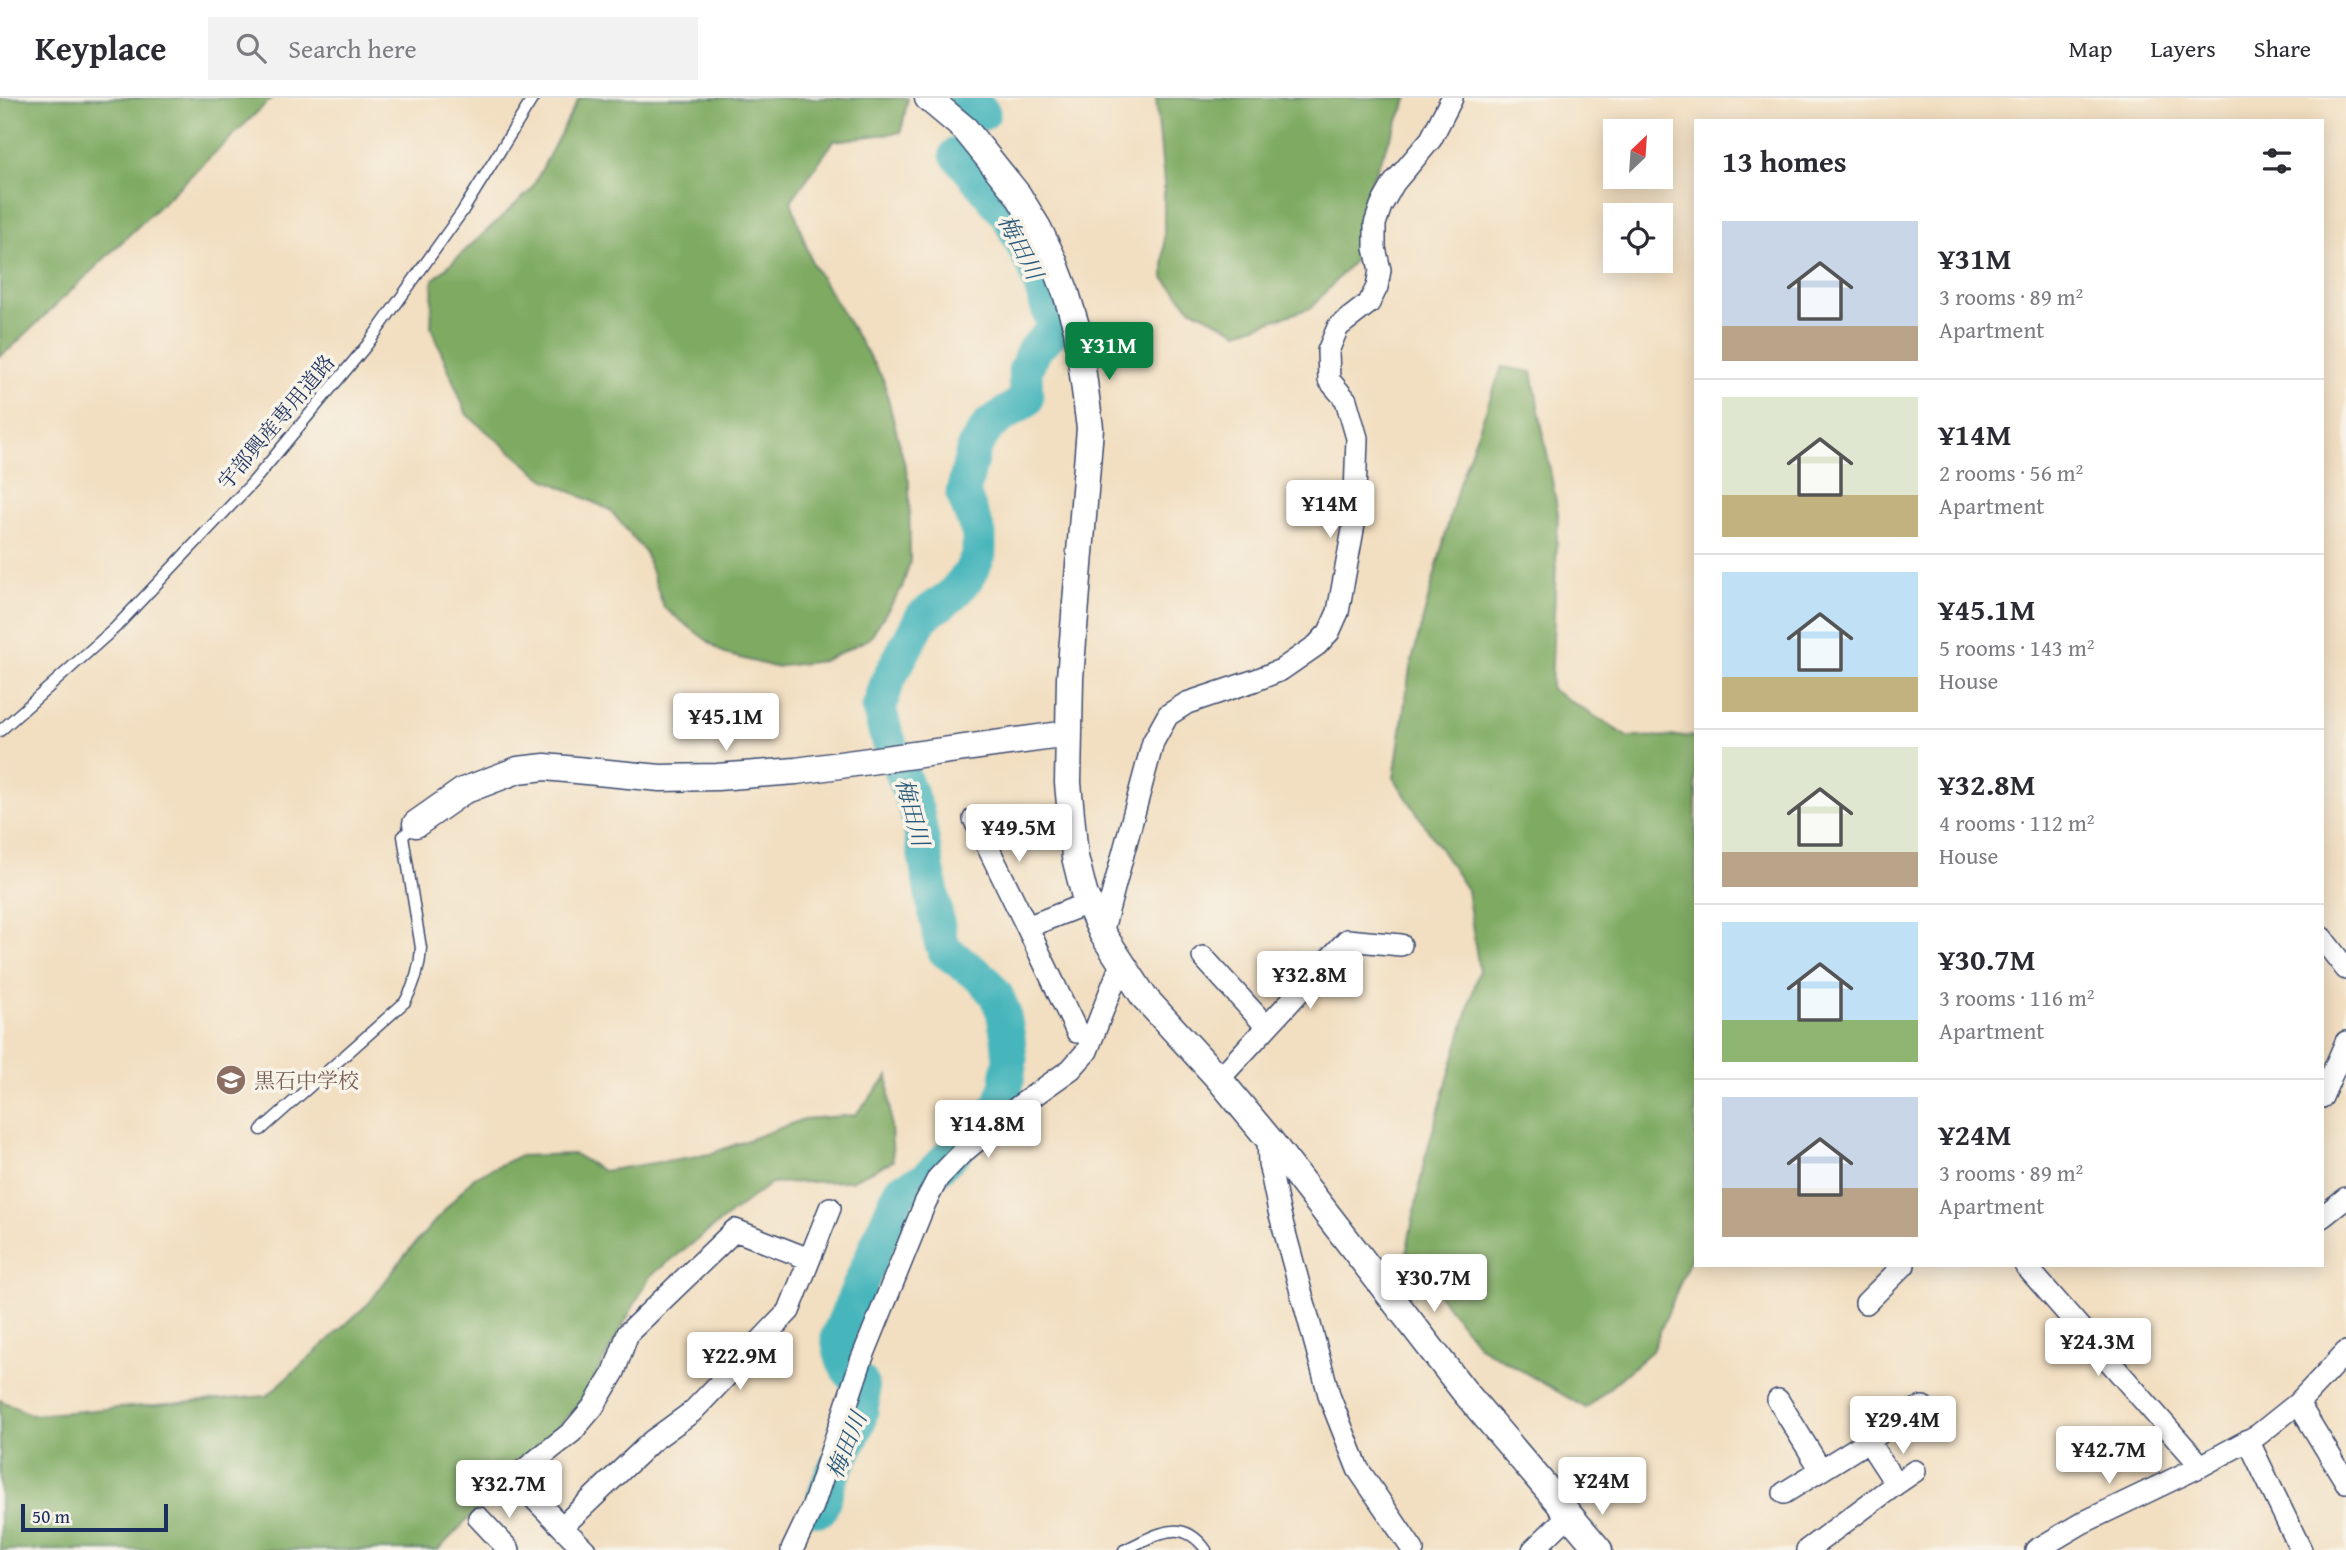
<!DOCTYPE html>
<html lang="en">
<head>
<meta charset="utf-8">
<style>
  body { margin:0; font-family:"Gentium Book Plus","Noto Serif JP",serif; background:#f2f2f3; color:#2b2b33; height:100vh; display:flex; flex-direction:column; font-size:26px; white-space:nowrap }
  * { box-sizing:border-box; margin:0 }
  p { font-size:23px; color:#7c7c81 }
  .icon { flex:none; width:38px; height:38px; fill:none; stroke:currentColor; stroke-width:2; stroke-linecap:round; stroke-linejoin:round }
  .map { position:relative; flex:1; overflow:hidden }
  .panel { position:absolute; left:1694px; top:21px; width:630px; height:1148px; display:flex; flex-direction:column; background:#fff; border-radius:0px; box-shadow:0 4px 18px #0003 }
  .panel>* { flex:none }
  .needle { width:46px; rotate:25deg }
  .controls { position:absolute; left:1603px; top:21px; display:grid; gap:14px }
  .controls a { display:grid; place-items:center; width:70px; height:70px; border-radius:0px; background:#fff; box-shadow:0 4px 18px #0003; font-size:35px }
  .scale { position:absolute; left:21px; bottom:18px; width:147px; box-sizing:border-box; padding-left:7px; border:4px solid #1b2f5e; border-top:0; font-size:19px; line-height:24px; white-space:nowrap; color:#1b2f5e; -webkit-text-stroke:5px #f7f3e8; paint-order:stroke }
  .price { position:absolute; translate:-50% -60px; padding:0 16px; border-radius:7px; background:#fff; color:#222; font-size:23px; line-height:46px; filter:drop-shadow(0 2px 4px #0008) }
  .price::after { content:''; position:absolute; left:50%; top:42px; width:21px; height:16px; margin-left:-10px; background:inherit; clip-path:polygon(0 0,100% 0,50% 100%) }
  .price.current { background:#0b8043; color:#fff }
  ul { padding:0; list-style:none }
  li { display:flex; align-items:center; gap:21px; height:175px; padding:0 28px }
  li+li { border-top:2px solid #e1e1e2 }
  li span { display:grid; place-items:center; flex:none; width:196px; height:140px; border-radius:0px; color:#555 }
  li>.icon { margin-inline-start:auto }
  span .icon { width:84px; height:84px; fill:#fffc; stroke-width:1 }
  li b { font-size:30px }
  h2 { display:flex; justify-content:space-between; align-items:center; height:84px; padding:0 28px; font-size:30px }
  header { display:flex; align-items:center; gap:42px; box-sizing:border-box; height:98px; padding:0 35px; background:#fff; border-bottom:2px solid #e1e1e2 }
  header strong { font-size:33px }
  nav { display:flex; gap:38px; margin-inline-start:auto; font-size:24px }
  .search { width:490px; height:63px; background:#f2f2f3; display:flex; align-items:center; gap:18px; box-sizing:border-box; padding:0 24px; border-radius:0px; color:#7c7c81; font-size:26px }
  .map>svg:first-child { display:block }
  .forest { fill:#7eaa62; stroke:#4c6c60; stroke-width:2 }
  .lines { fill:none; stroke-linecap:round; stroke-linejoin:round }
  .river { stroke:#46b6bc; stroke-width:35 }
  .service-casing { stroke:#3b496d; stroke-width:13 }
  .minor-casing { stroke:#3b496d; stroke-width:24 }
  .tertiary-casing { stroke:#3b496d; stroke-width:29 }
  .service { stroke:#fff; stroke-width:10 }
  .minor { stroke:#fff; stroke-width:21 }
  .tertiary { stroke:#fff; stroke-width:26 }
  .labels { text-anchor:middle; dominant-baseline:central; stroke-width:7; stroke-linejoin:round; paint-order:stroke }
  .street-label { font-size:21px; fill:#1b2f5e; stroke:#f7f3e8 }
  .education-label { font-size:21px; fill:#785e54; stroke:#f7f3e8; text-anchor:start }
  .water-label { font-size:23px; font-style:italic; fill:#28587a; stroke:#f7f3e8 }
</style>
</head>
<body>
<header>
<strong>Keyplace</strong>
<div class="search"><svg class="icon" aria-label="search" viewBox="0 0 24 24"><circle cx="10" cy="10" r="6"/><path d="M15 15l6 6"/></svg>Search here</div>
<nav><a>Map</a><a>Layers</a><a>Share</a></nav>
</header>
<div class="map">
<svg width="2346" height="1452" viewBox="0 0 2346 1452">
  <rect width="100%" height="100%" fill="#f7f3e8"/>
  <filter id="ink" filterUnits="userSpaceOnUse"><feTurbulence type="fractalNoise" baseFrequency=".0143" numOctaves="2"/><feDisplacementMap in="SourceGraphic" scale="14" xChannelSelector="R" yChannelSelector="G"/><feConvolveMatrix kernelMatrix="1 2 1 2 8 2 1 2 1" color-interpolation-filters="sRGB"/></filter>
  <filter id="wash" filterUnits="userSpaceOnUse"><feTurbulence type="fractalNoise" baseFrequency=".00686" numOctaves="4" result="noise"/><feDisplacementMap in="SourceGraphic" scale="28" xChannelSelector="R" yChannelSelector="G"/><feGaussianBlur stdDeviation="1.57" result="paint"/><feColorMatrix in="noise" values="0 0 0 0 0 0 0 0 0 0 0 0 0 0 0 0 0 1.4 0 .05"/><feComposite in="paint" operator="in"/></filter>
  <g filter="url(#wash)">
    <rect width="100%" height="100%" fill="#f2dec0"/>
    <!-- forest -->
    <path class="forest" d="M0 0H272L11 250 0 258Z
      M579 0H908L901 34 834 43 791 103 812 165 883 281 909 384 910 463 902 490 869 541 823 563 774 569 725 556 664 510 645 454 610 412 544 381 467 317 431 229 433 182 531 92Z
      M1156 0H1408L1367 92 1370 145 1311 210 1238 234 1190 210 1164 180V85Z
      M1502 269 1532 274 1558 415 1551 591 1628 639 1696 638V1147L1652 1253 1586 1310 1479 1248 1406 1156 1425 1060 1479 873 1467 792 1394 680 1410 570 1459 385Z
      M888 978 893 1063 851 1083 771 1085 650 1178 580 1306 438 1452H0V1302L32 1317 267 1298 369 1205 405 1157 474 1079 519 1058 574 1056 603 1073 710 1056 804 1021 855 1017Z"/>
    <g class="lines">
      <!-- river -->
      <path class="river" d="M966 0 983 15
        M820 1411C824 1401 827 1389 831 1379 846 1347 868 1322 861 1285 845 1274 840 1257 838 1238L900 1093 925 1082 973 1035 1000 1008 1006 989 1010 962 1008 940 1003 913 996 897 983 881 944 852 940 840 917 714 886 636 879 610 888 582 922 519 951 498 969 477 979 456V436L963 395 974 349 989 327 1026 302 1025 273 1033 253 1055 231 1035 171 1009 119 957 56"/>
    </g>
  </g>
  <g filter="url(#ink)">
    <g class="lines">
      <!-- service casing -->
      <g class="service-casing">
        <path id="service" d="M0 633 115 530 253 384 367 247 462 114 533 0
          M261 1032 405 904C415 886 420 870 421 850L403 738 416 726
          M1124 1452C1155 1438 1181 1417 1206 1452"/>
      </g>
      <!-- minor casing -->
      <g class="minor-casing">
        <path id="minor" d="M974 721 1027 829
          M1102 835 1153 644 1168 617 1187 605 1256 582 1281 572 1317 547 1329 534 1338 514 1354 426 1357 340 1346 302 1329 282 1328 253 1338 229 1369 205 1377 189 1380 172 1375 150V126L1381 108 1394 85 1431 41 1452 0
          M2322 840 2346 871
          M1203 859 1267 929
          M1077 934 1027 829 1088 805
          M1219 981 1347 842 1401 847
          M2322 999 2346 944
          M1268 1040 1269 1065 1279 1113 1330 1300 1358 1371 1413 1452
          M2322 1119 2346 1100
          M2025 1167 2201 1368
          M1866 1205 1904 1167
          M1778 1302 1821 1372
          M2298 1305 2346 1384
          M2248 1342 2301 1452
          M1868 1343 1913 1313 1923 1309 1931 1322
          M1896 1386 1915 1373
          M1784 1395 1868 1343 1896 1386 1807 1452
          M479 1420 509 1452
          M562 1429 514 1380 572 1334 593 1309 614 1274 628 1235 735 1132 809 1161
          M585 1452 562 1429 652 1343 692 1314 789 1213 830 1110
          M792 1452 813 1408 861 1263 925 1105 938 1080 961 1056 1019 1008 1071 971 1087 953 1121 866
          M1533 1452 1569 1417
          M2036 1452 2082 1425 2201 1368 2258 1337 2298 1305 2346 1254"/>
      </g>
      <!-- tertiary casing -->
      <g class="tertiary-casing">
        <path id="tertiary" d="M928 0 965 31 1018 97 1038 130 1053 161 1066 195 1077 231 1090 330 1070 580 1068 685 1075 759 1084 795 1102 835 1144 899 1219 981 1268 1040 1464 1293 1599 1452
          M416 726 463 693 518 672 545 669 660 680 717 679 796 673 1068 636"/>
      </g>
      <!-- service -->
      <use href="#service" class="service"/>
      <!-- minor -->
      <use href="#minor" class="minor"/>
      <!-- tertiary -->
      <use href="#tertiary" class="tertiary"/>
    </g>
  </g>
  <!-- icons -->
  <defs>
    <g id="school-disc" transform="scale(1.575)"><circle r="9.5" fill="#8d6e63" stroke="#f7f3e8"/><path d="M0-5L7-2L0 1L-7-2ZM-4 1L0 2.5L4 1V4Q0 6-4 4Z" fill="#fff"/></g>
  </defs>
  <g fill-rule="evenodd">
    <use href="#school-disc" x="231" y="982"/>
  </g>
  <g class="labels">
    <!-- street labels -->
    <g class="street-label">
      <text transform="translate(276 324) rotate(-50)">宇部興産専用道路</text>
    </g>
    <!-- education labels -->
    <g class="education-label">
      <text x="254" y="982">黒石中学校</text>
    </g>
    <!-- water labels -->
    <g class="water-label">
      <text transform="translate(1021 149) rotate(63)">梅田川</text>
      <text transform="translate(913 714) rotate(75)">梅田川</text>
      <text transform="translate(846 1347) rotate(-68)">梅田川</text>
    </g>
  </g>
</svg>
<div class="controls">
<a><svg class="needle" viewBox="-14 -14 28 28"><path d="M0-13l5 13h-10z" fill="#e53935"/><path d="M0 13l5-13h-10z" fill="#7c7c81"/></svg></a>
<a><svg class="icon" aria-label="locate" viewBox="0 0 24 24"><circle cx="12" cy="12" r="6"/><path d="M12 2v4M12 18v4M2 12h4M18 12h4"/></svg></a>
</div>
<div class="scale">50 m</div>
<b class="price current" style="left:1109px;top:284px">¥31M</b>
<b class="price" style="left:1330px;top:442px">¥14M</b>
<b class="price" style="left:726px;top:655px">¥45.1M</b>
<b class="price" style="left:1019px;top:766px">¥49.5M</b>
<b class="price" style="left:1310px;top:913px">¥32.8M</b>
<b class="price" style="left:988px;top:1062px">¥14.8M</b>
<b class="price" style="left:1434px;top:1216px">¥30.7M</b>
<b class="price" style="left:2098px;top:1280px">¥24.3M</b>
<b class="price" style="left:740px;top:1294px">¥22.9M</b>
<b class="price" style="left:1903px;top:1358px">¥29.4M</b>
<b class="price" style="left:2109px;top:1388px">¥42.7M</b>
<b class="price" style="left:1602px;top:1419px">¥24M</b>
<b class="price" style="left:509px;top:1422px">¥32.7M</b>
<section class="panel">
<h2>13 homes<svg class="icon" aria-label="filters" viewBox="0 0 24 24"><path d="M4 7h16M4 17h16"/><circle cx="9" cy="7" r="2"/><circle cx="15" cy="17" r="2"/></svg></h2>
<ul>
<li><span style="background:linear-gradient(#c9d6e8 75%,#b9a48a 0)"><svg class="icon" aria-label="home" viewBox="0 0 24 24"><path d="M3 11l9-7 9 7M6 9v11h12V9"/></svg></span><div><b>¥31M</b><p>3 rooms · 89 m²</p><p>Apartment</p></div></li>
<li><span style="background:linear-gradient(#dfe7d0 70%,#c2b280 0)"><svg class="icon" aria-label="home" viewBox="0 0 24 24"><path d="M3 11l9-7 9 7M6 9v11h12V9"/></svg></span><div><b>¥14M</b><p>2 rooms · 56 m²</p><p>Apartment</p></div></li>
<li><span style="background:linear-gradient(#bfe0f5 75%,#c2b280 0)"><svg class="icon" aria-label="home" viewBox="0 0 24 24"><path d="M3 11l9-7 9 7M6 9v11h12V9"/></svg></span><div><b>¥45.1M</b><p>5 rooms · 143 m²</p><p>House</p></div></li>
<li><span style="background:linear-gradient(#dfe7d0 75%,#b9a48a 0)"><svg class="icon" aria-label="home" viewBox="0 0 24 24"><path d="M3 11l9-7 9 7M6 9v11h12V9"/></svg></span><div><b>¥32.8M</b><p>4 rooms · 112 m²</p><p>House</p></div></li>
<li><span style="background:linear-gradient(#bfe0f5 70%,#8fb573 0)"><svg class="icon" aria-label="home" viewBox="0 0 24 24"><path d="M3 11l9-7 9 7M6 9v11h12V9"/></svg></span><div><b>¥30.7M</b><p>3 rooms · 116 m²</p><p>Apartment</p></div></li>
<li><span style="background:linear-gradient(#c9d6e8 65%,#b9a48a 0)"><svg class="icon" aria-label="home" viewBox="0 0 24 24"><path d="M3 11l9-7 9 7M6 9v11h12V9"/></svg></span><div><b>¥24M</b><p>3 rooms · 89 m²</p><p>Apartment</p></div></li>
</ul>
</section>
</div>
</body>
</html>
